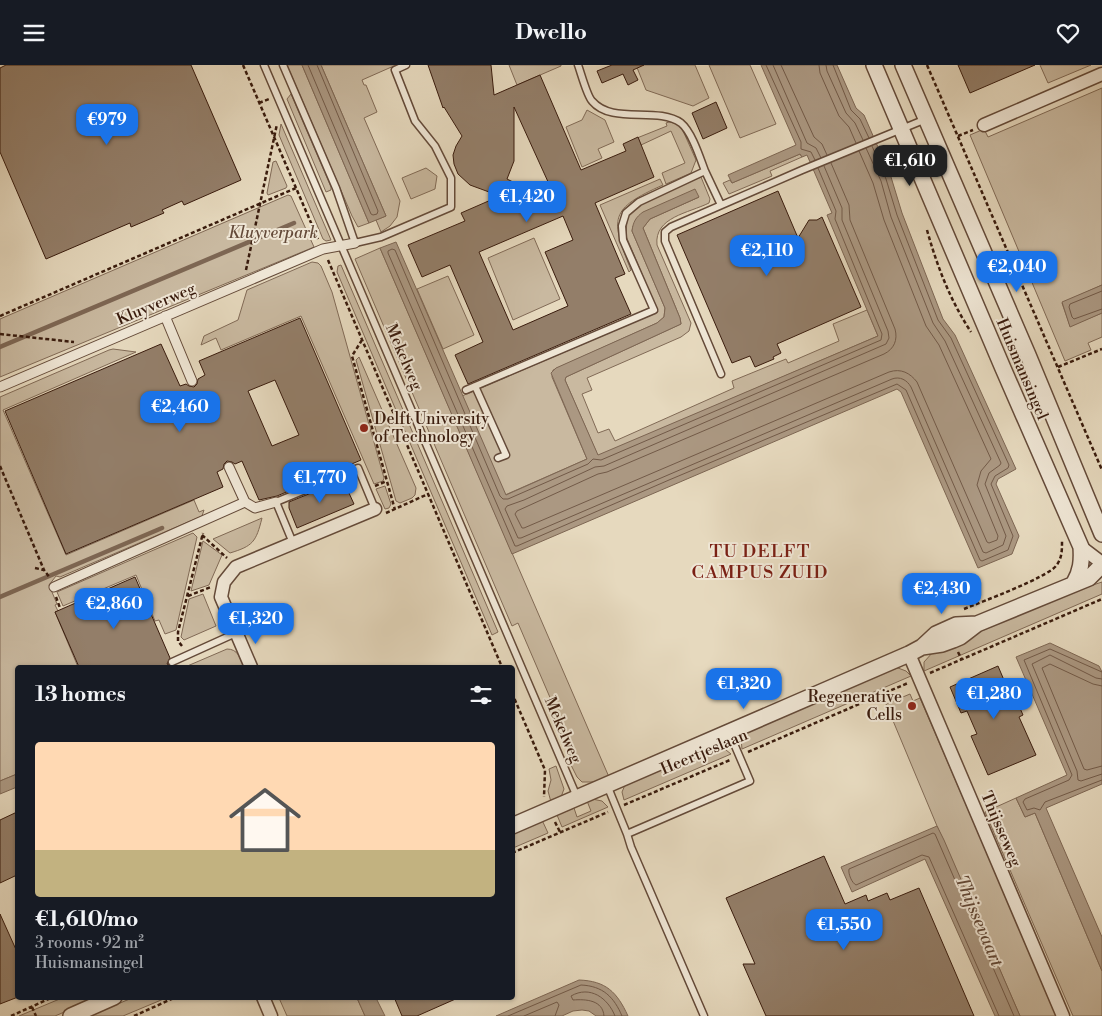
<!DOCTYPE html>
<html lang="en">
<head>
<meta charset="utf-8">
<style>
  body { margin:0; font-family:"Libre Bodoni",serif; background:#242831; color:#f1f3f6; height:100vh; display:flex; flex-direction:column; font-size:19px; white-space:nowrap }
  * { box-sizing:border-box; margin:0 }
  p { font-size:16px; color:#9ea1a6 }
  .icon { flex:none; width:28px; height:28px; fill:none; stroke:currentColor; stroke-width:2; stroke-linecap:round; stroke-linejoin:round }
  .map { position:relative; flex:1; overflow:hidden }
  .side { position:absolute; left:15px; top:600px; width:500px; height:335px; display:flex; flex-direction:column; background:#171b24; border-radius:5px; box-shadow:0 1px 4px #0004 }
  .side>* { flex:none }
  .price { position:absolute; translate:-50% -42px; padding:0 11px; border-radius:10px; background:#1a73e8; color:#fff; font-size:16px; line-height:32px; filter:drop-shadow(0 1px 2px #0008) }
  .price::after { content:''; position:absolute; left:50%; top:30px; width:15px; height:11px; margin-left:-8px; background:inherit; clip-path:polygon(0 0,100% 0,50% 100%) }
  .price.on { background:#222; color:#fff }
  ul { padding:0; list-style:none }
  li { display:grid; align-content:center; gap:10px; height:265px; padding:0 20px }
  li+li { border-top:1px solid #363941 }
  li span { display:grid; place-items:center; height:155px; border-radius:5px; color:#555 }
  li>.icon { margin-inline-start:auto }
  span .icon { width:90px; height:90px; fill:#fffc; stroke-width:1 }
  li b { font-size:21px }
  h2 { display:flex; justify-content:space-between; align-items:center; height:60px; padding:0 20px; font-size:21px }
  header { display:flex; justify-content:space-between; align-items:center; height:65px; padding:0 20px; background:#171b24; font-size:22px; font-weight:700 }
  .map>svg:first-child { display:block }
  .green { fill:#c9b9a0; stroke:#816a56 }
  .water { fill:#ab9882; stroke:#7d6653 }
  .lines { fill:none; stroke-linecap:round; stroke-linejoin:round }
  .shore { stroke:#725a48; stroke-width:1 }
  .stream { stroke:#7d6653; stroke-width:4.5 }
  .building { fill:#937e69; stroke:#391b0d; fill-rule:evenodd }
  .service-casing { stroke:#644a39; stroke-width:9 }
  .pedestrian-casing { stroke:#644a39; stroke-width:11 }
  .minor-casing { stroke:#644a39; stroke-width:15 }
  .tertiary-casing { stroke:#644a39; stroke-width:18 }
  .path { stroke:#391b0d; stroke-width:2.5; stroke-dasharray:4 2.5; stroke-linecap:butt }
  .service { stroke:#efe6d5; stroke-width:6 }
  .pedestrian { stroke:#efe6d5; stroke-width:9 }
  .minor { stroke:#efe6d5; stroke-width:12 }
  .tertiary { stroke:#efe6d5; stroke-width:15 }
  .poi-dot { fill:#8f2418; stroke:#efe6d5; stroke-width:2 }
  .labels { text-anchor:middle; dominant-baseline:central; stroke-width:4; stroke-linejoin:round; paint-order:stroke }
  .park-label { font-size:16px; font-style:italic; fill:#644a39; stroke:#efe6d5 }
  .street-label { font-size:16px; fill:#391b0d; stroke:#efe6d5 }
  .poi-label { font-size:16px; fill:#391b0d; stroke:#efe6d5; text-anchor:start }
  .neighbourhood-label { font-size:18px; letter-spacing:1px; fill:#7a1f14; stroke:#efe6d5 }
  .water-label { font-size:18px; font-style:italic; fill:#614736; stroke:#efe6d5 }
</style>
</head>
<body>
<header><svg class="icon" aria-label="menu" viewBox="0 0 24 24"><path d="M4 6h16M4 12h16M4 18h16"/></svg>Dwello<svg class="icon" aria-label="heart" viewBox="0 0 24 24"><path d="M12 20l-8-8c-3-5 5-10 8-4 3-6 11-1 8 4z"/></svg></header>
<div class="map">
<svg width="1102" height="951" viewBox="0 0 1102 951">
  <rect width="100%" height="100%" fill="#e6d9be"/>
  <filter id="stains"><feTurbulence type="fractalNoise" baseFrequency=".004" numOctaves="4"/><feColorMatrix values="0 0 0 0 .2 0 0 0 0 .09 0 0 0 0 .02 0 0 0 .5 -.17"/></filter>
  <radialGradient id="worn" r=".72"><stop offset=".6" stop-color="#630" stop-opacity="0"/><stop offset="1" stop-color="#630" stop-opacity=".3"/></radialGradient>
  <!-- green -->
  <path class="green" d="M287 0H302L369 158 358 162 352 151Z
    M321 0H396L362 15 364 20H366L377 47 364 53 400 136 397 152 390 161 381 167 376 155 386 151Z
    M509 0H561V1L517 20Z
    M636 0H695L709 33 693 41 646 25Z
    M709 0H750L776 59 740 73Z
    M1040 0H1091L1048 18Z
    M1102 23V220L1062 238 1070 261 1102 248V272L1088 278 1091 285 1065 296 970 70 984 64 988 72Z
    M291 29 331 122V125L326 127 287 34Z
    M587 45 605 55 614 77 598 84 602 93 582 102 566 62 582 55Z
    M669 57 680 59 696 95 691 108 666 119 662 108 685 98 671 66 641 80 637 73 667 61 666 58Z
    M281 59 331 175 326 176 323 174 279 70Z
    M800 89 802 92 770 106 772 111 729 129 723 118 730 115 732 118Z
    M276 96 287 121 286 123 268 130 267 128 273 97Z
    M426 103 437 111 435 124 411 134 402 113Z
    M701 112 710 134 709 138C689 148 654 152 657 180L691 258 689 266 681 272 587 313 592 325 582 329 598 368 609 364 615 376 734 323 732 316 786 294 788 298 839 276 833 259 867 245 878 271 598 391 565 315 566 312 681 259 680 253 643 163 650 154 699 132 633 161 632 166 665 243 664 252 657 258 553 305 552 312 587 394 505 430 462 331 658 247 626 171 627 154 629 149 640 139Z
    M660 114 663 120C609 144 610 153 631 205L629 207 600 140Z
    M288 130 291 131 314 182 0 312V254Z
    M534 173 560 234 513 255 488 193Z
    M380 183 609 712 596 717H582L577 712 569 696 576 693 518 558 512 561 355 194Z
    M312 197 318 198 321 201 332 227 384 413 383 416 374 419 301 251 221 285 216 273 201 280 204 271 238 255 247 225Z
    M341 200 498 567 492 570 337 207 338 201Z
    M448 211 474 270 443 284 417 224Z
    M113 284 136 287 3 345 66 490 194 435 199 447 204 445 202 451 60 512 56 511 49 520 57 539 55 540 58 546 55 547 78 602H18L17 709 0 716V332L109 285Z
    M359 292 416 423 415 430 412 433 400 438 396 436 356 295Z
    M385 421 391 439 389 443 385 444 376 424Z
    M262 453C256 477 253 481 230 488L213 474Z
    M193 468 197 472 176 565 165 569 159 555 155 556 136 510 63 541 57 527Z
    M203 476 222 490 209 520 191 526Z
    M1102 517V529L924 606V597L933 587 1092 518 1093 520Z
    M203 529 216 561 184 575 181 572 189 534Z
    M227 584C238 584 240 593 244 602H185Z
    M898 603 906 606 911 611 742 684 741 674 745 668 890 605Z
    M910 629 913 636 920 633 1057 951H1020L937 761 886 639Z
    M721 681 731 689 624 735 622 727 625 720 713 682Z
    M556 701 564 724 561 732 551 737 548 726 551 715 549 704Z
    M1016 733 1025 752 1035 748 1102 906V951H1073L985 747Z
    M592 734 602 736 608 742 562 762 557 750 574 743 577 752 591 746 587 736Z
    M542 755 548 768 513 783V768Z
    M62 933H97L55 951H19Z
    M132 933H166L123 951H89Z
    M279 933H357L365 951H287Z"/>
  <!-- water -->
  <path class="water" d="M302 0H321L386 151 369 158Z
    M761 0H837L856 43 864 50 891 112 902 148 943 254 955 270 1016 404 998 414 996 419 1019 471 1012 489 978 503 901 327 897 324 512 489 380 183 396 177 506 430 587 394 551 308 556 303 657 258 664 252 665 243 632 166C633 157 636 152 643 147L695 124 699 132 650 154 643 163 680 253 681 259 566 312 565 315 598 390 878 271 827 150 832 148 807 90 802 92 800 89 732 118 728 110 796 80Z
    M1102 220V248L1070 262 1062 237Z
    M1050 578 1099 601 1102 607V719L1046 743 1102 872V906L1035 748 1025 752 1016 733 1067 710 1016 592Z
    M17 709V722L0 729V716Z
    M937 761 944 775 1020 951H995L925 794 852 827 841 802Z
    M579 915C606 916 617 927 628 951H596L589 946 582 945 573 946 562 951H496Z
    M357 933H376L385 951H365Z"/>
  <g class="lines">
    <!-- shore -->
    <path class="shore" d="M308 0 371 149 373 150 377 149 378 146 317 0
      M766 0 801 77V84L811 87 815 95
      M773 0 807 78 816 83 821 93
      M781 0 814 72 822 79 827 90
      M819 0 820 8 839 51 849 62 856 78
      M826 0 827 6 846 48 855 58 863 75
      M833 0 851 45 860 54 869 73
      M831 98 849 140 850 155 895 264C898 275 894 284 884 289L607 407 598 409 517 446 515 449 522 463H524L889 307C901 303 910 308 917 317L987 477 989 478 997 475 998 471 977 420 981 406 991 394 939 280 926 261 884 155 873 118 859 86
      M824 101 842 143V155L888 266 889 273 886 279 604 401 595 402 524 435 507 441 505 444 518 473H521L892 314C900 311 907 315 911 322L983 487 986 488 1003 480 1006 471 985 419 989 408 1000 400 1001 398 945 276 933 258 891 152 881 116 866 83
      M818 103 836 146 835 154 882 269 881 275 601 395 593 394 588 399 508 434H503L500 431 395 185 392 184 388 186V188L515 481H517L669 415 897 319 906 325 980 495 982 496 1008 485 1013 471 991 419 995 411 1008 403 1009 400 951 273 938 255 897 150 886 114 872 81
      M1102 226 1070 239 1069 242 1072 252 1074 254 1102 244
      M1102 607 1050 584 1024 595 1072 710 1069 715 1025 734 1023 737 1027 745 1034 743 1040 745 1045 737 1102 715
      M1102 614 1096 613 1050 590 1032 599 1077 706 1078 715 1081 716 1102 709
      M1102 621 1093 619 1050 599 1042 603 1084 704 1087 705 1102 701
      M508 951 581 920C603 921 614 932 622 951
      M524 951 557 937 559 940 555 951
      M604 951C603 935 586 934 573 935L571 931C590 920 608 933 615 951
      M999 951 929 792 922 790 856 820C852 818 848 809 849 804L933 768 935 769 1014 951"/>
    <!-- stream -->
    <path class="stream" d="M0 282 294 158
      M0 532 162 463"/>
  </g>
  <!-- building -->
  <path class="building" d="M6 0H191L241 115 184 140 182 136 162 145 164 148 131 162 130 158 46 194 0 87V3Z
    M428 0H491L494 30 540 10 581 105 626 86 623 79 638 72 654 112 595 138 625 209 615 213 631 249 468 319 455 290 483 277 450 200 422 212 408 180 465 156 461 148 500 131 470 120 458 109 454 99 453 90 456 81 462 71 444 42 443 43ZM514 42 549 119 516 134 515 118 507 114 514 96ZM563 151 573 175 545 187 568 241 513 265 479 187Z
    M612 0H644L633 5 638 15 628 20 623 9 602 18 597 6Z
    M958 0H1035L970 28Z
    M716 37 727 63 703 74 692 48Z
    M778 126 798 173 809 155H817L822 152 861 242 777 279 781 288 773 292 774 294 755 302 750 291 732 298 677 170Z
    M300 253 361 395 277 431 259 435 242 396 235 399 232 397 227 396 224 399 223 404 217 407 223 422 66 489 5 346 161 279 180 321 186 319 189 321 194 322 197 319 198 314 205 310 199 296ZM275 315 299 370 272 381 248 326Z
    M343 415 354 439 297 463 289 443V437Z
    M135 512 170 593 167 599 174 602H79L55 547Z
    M998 601 1009 627 1012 625 1023 650 1019 652 1036 690 988 710 971 671 977 669 967 646 961 648 950 622Z
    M17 747V810L0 818V755Z
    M824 791 845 839 866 830 868 836 887 828 890 835 919 823 974 951H766L743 899H755L726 833Z
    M0 849 18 889V932L0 939Z
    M394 932H460L417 951H402Z"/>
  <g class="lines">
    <!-- service casing -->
    <g class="service-casing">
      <path id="service" d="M264 0 577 732
        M283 0 336 123 355 178 381 172 451 142V113L435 81 415 56 395 5 406 0
        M705 106 721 140
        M721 309 665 176V167L671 162 802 105 926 54
        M475 321 506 390 498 393
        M466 325 654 245 623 175 622 161 626 148 639 137 705 106C700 93 692 67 681 58 657 41 612 60 592 36 587 31 581 8 578 0
        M293 478 276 437 358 403 375 444
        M172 597 236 568
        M607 720 627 769 631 782 704 951
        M627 769 750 716 729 667"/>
    </g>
    <!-- pedestrian casing -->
    <g class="pedestrian-casing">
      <path id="pedestrian" d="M165 251 192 316
        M0 322 323 184 355 178
        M229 402 245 437 255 443 276 437
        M54 522 245 437"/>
    </g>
    <!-- minor casing -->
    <g class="minor-casing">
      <path id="minor" d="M984 60 1102 9
        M1081 482 1102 498
        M909 589 1063 951
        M251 602 221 532 224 517 236 502 375 444
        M263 932 271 951"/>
    </g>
    <!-- tertiary casing -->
    <g class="tertiary-casing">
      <path id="tertiary" d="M874 0 1002 301 1081 482C1082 496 1081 506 1074 518
        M903 0 1028 290 1102 469
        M922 582 942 579 953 575 960 572 977 559 1089 513 1102 500
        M512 761 909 589 922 582 936 569 956 560 977 559
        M71 951 114 932"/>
    </g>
    <!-- path -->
    <path class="path" d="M243 0 318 174
      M927 0 1102 405
      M259 38 269 34
      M958 71 973 65
      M927 165C937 201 950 235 971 267
      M328 195 502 602
      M246 205 277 59
      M0 251 296 123
      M0 269 74 277
      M362 275 352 291 395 445
      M1058 302 1102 284
      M0 401 44 505
      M375 421 387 416
      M386 448 428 429
      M202 470 227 493
      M35 503 44 505 50 513
      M188 531 211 522
      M56 532 60 543
      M964 544C981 537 1046 513 1056 501 1062 493 1062 486 1062 476
      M182 581 178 576V567L203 468
      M958 587 962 595
      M930 608 1102 534
      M512 628 545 705 544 732
      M748 687 908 618
      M624 740 730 695
      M555 757 560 767
      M512 788 608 747
      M32 942 36 951
      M11 951 53 932
      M134 951 176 932"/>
    <!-- service -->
    <use href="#service" class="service"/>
    <!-- pedestrian -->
    <use href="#pedestrian" class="pedestrian"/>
    <!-- minor -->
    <use href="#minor" class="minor"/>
    <!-- tertiary -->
    <use href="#tertiary" class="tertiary"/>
  </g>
  <!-- markers -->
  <g class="poi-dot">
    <circle cx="364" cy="363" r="5"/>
    <circle cx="912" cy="641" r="5"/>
  </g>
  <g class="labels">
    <!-- park labels -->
    <g class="park-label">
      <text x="273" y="168">Kluyverpark</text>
    </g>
    <!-- street labels -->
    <g class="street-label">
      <text transform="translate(156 239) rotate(-23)">Kluyverweg</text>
      <text transform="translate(404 292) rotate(67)">Mekelweg</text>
      <text transform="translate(1022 304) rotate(67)">Huismansingel</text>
      <text transform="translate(563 665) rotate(67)">Mekelweg</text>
      <text transform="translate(704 687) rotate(-23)">Heertjeslaan</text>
      <text transform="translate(1001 764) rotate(67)">Thijsseweg</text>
    </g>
    <!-- poi labels -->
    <g class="poi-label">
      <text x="374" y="354">Delft University<tspan x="374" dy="18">of Technology</tspan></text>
      <text x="902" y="632" text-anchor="end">Regenerative<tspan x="902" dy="18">Cells</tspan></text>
    </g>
    <!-- neighbourhood labels -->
    <g class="neighbourhood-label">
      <text x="760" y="486">TU DELFT<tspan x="760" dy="21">CAMPUS ZUID</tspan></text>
    </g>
    <!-- water labels -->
    <g class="water-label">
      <text transform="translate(979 856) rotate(67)">Thijssevaart</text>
    </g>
  </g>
  <rect width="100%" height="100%" filter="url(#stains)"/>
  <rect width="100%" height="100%" fill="url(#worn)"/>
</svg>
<b class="price" style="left:107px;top:81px">€979</b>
<b class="price on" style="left:910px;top:122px">€1,610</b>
<b class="price" style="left:527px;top:158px">€1,420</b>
<b class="price" style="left:767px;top:212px">€2,110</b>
<b class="price" style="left:1017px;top:228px">€2,040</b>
<b class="price" style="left:180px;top:368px">€2,460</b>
<b class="price" style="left:320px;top:439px">€1,770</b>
<b class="price" style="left:942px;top:550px">€2,430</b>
<b class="price" style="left:114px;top:565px">€2,860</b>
<b class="price" style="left:256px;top:580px">€1,320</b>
<b class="price" style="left:744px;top:645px">€1,320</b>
<b class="price" style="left:994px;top:655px">€1,280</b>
<b class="price" style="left:844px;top:886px">€1,550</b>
<section class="side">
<h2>13 homes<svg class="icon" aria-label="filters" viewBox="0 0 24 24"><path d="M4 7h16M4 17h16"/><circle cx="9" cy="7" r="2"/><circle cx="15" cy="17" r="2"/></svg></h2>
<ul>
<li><span style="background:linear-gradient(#ffd9b3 70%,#c2b280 0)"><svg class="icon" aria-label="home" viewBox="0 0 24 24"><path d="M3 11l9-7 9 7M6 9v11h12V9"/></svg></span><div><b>€1,610/mo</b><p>3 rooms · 92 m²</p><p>Huismansingel</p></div></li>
</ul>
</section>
</div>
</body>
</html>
